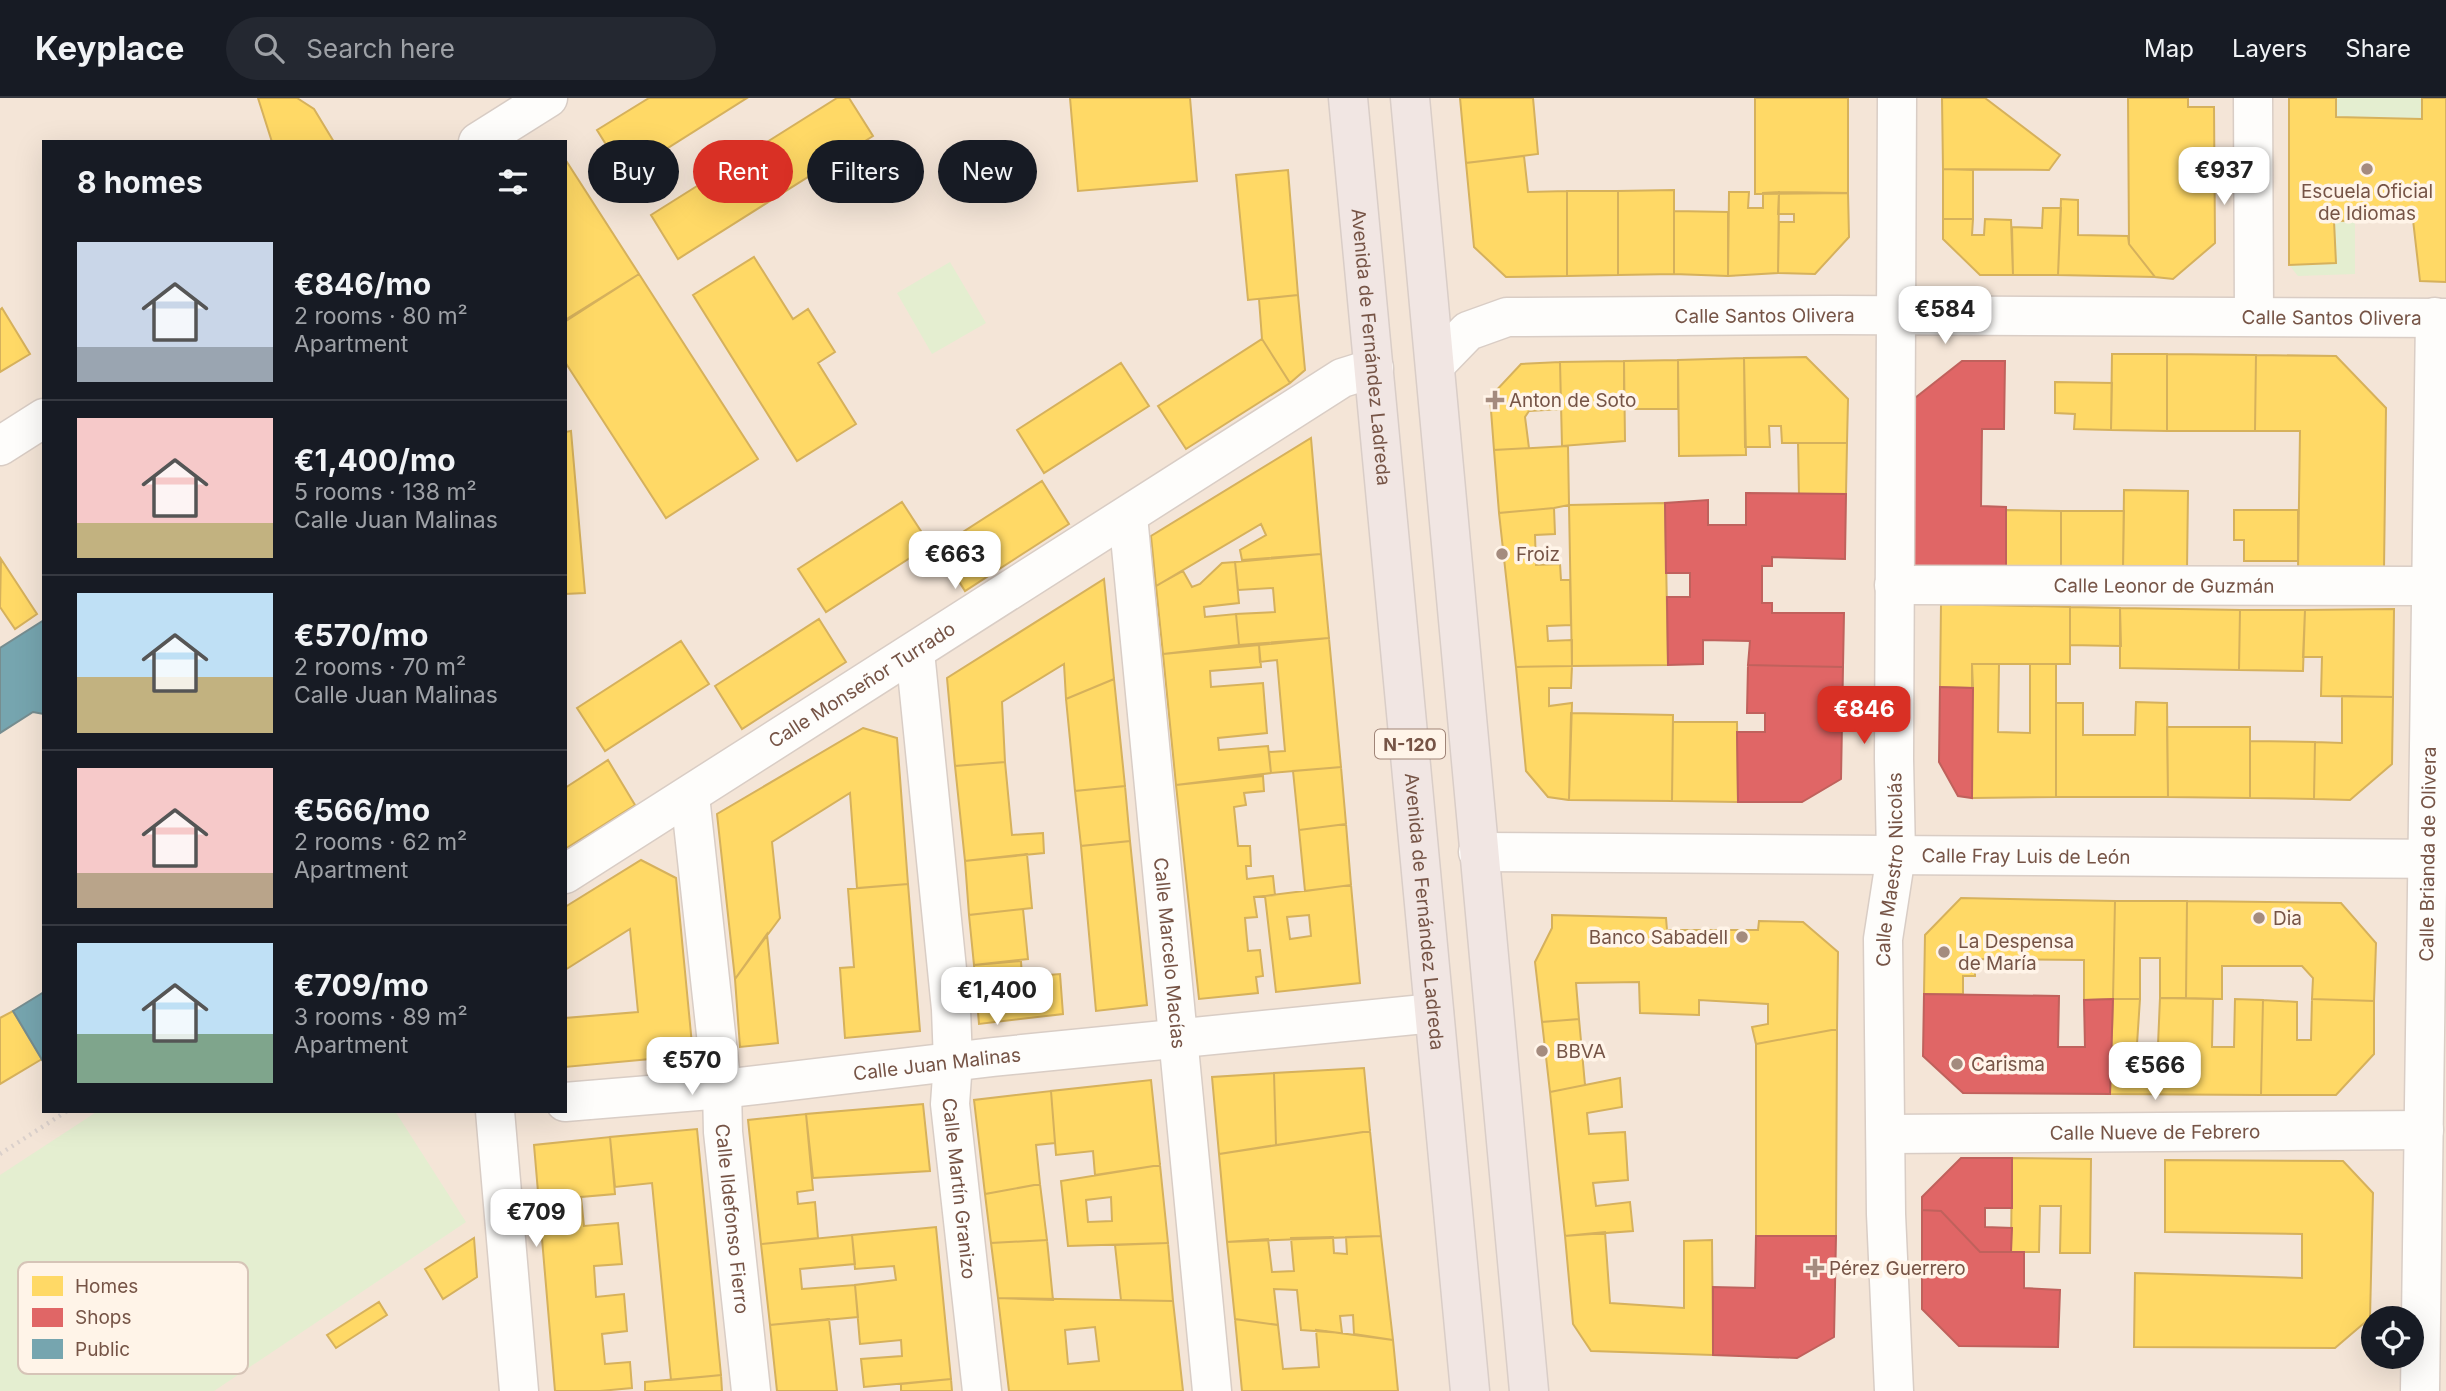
<!DOCTYPE html>
<html lang="en">
<head>
<meta charset="utf-8">
<style>
  body { margin:0; font-family:Inter,sans-serif; background:#242831; color:#f1f3f6; height:100vh; display:flex; flex-direction:column; font-size:26px; white-space:nowrap }
  * { box-sizing:border-box; margin:0 }
  p { font-size:23px; color:#9ea1a6 }
  .icon { flex:none; width:38px; height:38px; fill:none; stroke:currentColor; stroke-width:2; stroke-linecap:round; stroke-linejoin:round }
  .map { position:relative; flex:1; overflow:hidden }
  .panel { position:absolute; left:42px; top:42px; width:525px; height:973px; display:flex; flex-direction:column; background:#171b24; border-radius:0px; box-shadow:0 7px 28px #0002 }
  .panel>* { flex:none }
  .hud { position:absolute; left:588px; top:42px; width:665px; height:63px; display:flex; gap:14px }
  .controls { position:absolute; left:2361px; top:1208px; display:grid; gap:14px }
  .controls a { display:grid; place-items:center; width:63px; height:63px; border-radius:50%; background:#171b24; box-shadow:0 7px 28px #0002; font-size:35px }
  .price { position:absolute; translate:-50% -60px; padding:0 16px; border-radius:14px; background:#fff; color:#222; font-size:23px; line-height:46px; filter:drop-shadow(0 2px 4px #0008) }
  .price::after { content:''; position:absolute; left:50%; top:42px; width:21px; height:16px; margin-left:-10px; background:inherit; clip-path:polygon(0 0,100% 0,50% 100%) }
  .price.on { background:#d93025; color:#fff }
  ul { padding:0; list-style:none }
  li { display:flex; align-items:center; gap:21px; height:175px; padding:0 35px }
  li+li { border-top:2px solid #363941 }
  li span { display:grid; place-items:center; flex:none; width:196px; height:140px; border-radius:0px; color:#555 }
  li>.icon { margin-inline-start:auto }
  span .icon { width:84px; height:84px; fill:#fffc; stroke-width:1 }
  li b { font-size:30px }
  h2 { display:flex; justify-content:space-between; align-items:center; height:84px; padding:0 35px; font-size:30px }
  .tag { padding:0 24px; border-radius:32px; background:#171b24; box-shadow:0 7px 28px #0002; font-size:24px; line-height:63px }
  .tag.on { background:#d93025; color:#fff }
  header { display:flex; align-items:center; gap:42px; box-sizing:border-box; height:98px; padding:0 35px; background:#171b24; border-bottom:2px solid #363941 }
  header strong { font-size:33px }
  nav { display:flex; gap:38px; margin-inline-start:auto; font-size:24px }
  .search { width:490px; height:63px; background:#242831; display:flex; align-items:center; gap:18px; box-sizing:border-box; padding:0 24px; border-radius:38px; color:#9ea1a6; font-size:26px }
  .map>svg:first-child { display:block }
  .residential { fill:#f4e5d7; fill-rule:evenodd }
  .green { fill:#e4eed0 }
  .homes { fill:#ffd966; stroke:#d6b15c; stroke-width:2; fill-rule:evenodd }
  .shops { fill:#e06666; stroke:#c0615c; stroke-width:2 }
  .public { fill:#76a5af; stroke:#768d90; stroke-width:2 }
  .lines { fill:none; stroke-linecap:round; stroke-linejoin:round }
  .street-casing { stroke:#d9cdc5; stroke-width:41 }
  .secondary-casing { stroke:#d8ccc4; stroke-width:41 }
  .highway-casing { stroke:#d9cdc7; stroke-width:41 }
  .path { stroke:#dad0cb; stroke-width:4.5; stroke-dasharray:2 5; stroke-linecap:butt }
  .street { stroke:#fefdfb; stroke-width:38 }
  .secondary { stroke:#fefdfb; stroke-width:38 }
  .highway { stroke:#f1e6e3; stroke-width:38 }
  .poi-dot { fill:#a48b7e; stroke:#fff4e8; stroke-width:2.5 }
  .labels { text-anchor:middle; dominant-baseline:central; stroke-width:7; stroke-linejoin:round; paint-order:stroke }
  .shield { fill:#fff4e8; stroke:#9f8477; stroke-width:2 }
  .shield-label { font-size:18px; font-weight:bold; fill:#765446 }
  .poi-label { font-size:19px; fill:#765446; stroke:#fff4e8; text-anchor:start }
  .street-label { font-size:19px; fill:#765446; stroke:#fff4e8 }
  .key { fill:#fff4e8; stroke:#d6c4b7; stroke-width:2 }
  .key-label { font-size:19px; fill:#765446 }
</style>
</head>
<body>
<header>
<strong>Keyplace</strong>
<div class="search"><svg class="icon" aria-label="search" viewBox="0 0 24 24"><circle cx="10" cy="10" r="6"/><path d="M15 15l6 6"/></svg>Search here</div>
<nav><a>Map</a><a>Layers</a><a>Share</a></nav>
</header>
<div class="map">
<svg width="2446" height="1293" viewBox="0 0 2446 1293">
  <rect width="100%" height="100%" fill="#f8f0e7"/>
  <!-- residential -->
  <path class="residential" d="M0 0H2446V1293H0ZM44 44H565V1013H44ZM2373 1220H2412V1258H2373Z"/>
  <!-- green -->
  <path class="green" d="M2336 0H2422V21L2336 19Z
    M2334 123H2355V176L2298 178 2289 167 2336 165Z
    M950 164 986 225 932 256 897 195Z
    M98 1013H395L466 1124 214 1293H0V1077Z"/>
  <!-- homes -->
  <path class="homes" d="M258 0H297L314 11 334 44H272Z
    M649 0H747L625 77 597 32Z
    M837 0H849L873 38 678 161 651 117Z
    M1070 0H1190L1197 83 1078 93Z
    M1460 0H1533L1538 56 1466 65Z
    M1755 0H1848V95L1755 96Z
    M1942 0H1985L2060 57 2049 72 1943 71Z
    M2128 0H2188V9H2214L2215 145 2173 181 2155 179 2129 146Z
    M2289 0H2336V19L2422 21V0H2446V184L2420 183 2413 122 2334 123 2336 165 2289 167Z
    M1524 58 1528 94 1567 93V178L1506 179 1474 149 1466 65Z
    M565 61 639 176 566 223 565 222Z
    M1943 71 1973 72V121H1943Z
    M1288 72 1298 197 1248 202 1236 77Z
    M1674 92V176L1618 177V93Z
    M1567 93H1618V177L1567 178Z
    M1729 94H1749L1748 110H1763V95L1779 94 1778 175 1728 178Z
    M1779 94 1848 95 1849 139 1815 176 1778 175 1779 124H1794V116H1778Z
    M2061 101 2078 102V137L2128 138 2129 146 2155 179 2058 177Z
    M2043 110H2061L2058 177H2013L2012 129 2042 130Z
    M1674 113 1728 114V178L1674 176Z
    M1943 121H1973L1972 137H1984L1985 121 2011 122 2013 177H1980L1943 141Z
    M754 159 793 221 808 211 835 254 818 265 856 326 797 363 693 197Z
    M639 176 758 361 666 420 565 264V222Z
    M1298 197 1305 272 1290 285 1262 241 1259 201Z
    M2 210 30 256 0 274V212Z
    M1262 241 1290 285 1186 351 1158 308Z
    M2112 256H2167V333L2111 332Z
    M2167 256 2256 257 2255 333H2167Z
    M2256 257 2336 258 2386 310 2384 472H2298L2300 333H2255Z
    M1806 259 1848 301 1847 345H1782L1781 328H1769L1770 349H1745L1744 260Z
    M1744 260 1746 357 1679 358 1678 262Z
    M1678 262V311H1624V263Z
    M1624 263 1625 343 1562 348 1560 264Z
    M1560 264 1561 311 1529 313 1525 319 1529 350 1494 352 1490 299 1521 266Z
    M1121 265 1149 308 1044 375 1017 332Z
    M2055 284 2112 285 2111 332 2074 331 2075 316 2055 315Z
    M571 333 585 495 565 496V334Z
    M1311 340 1321 456 1242 462 1240 452 1266 437 1261 426 1156 488 1151 438Z
    M1798 345H1847L1846 396H1799Z
    M1568 348 1569 407 1554 410 1499 415 1494 352Z
    M1042 383 1069 426 965 493 938 450Z
    M2124 392 2188 393 2187 472 2123 471Z
    M902 404 930 447 826 514 798 471Z
    M1665 405 1668 567 1572 568 1569 407Z
    M1554 410 1555 436 1535 437 1536 467 1560 466 1561 482H1570L1571 527 1547 528 1548 543 1572 542V568L1516 569 1499 415Z
    M2006 412 2061 413V470L2006 471Z
    M2234 412H2298V463H2244V442H2234Z
    M2061 413H2124L2123 471 2061 470Z
    M1321 456 1329 540 1239 547 1236 516 1275 514 1273 490 1238 492 1235 464Z
    M1 461 37 516 15 531 0 509Z
    M1235 464 1239 505 1204 509 1205 519 1236 516 1239 547 1163 556 1156 488 1183 473 1192 489 1200 486 1222 465Z
    M1104 481 1114 581 1066 601 1064 566 1002 604 1005 664 955 668 947 580Z
    M1941 506 2070 509V566H1972L1973 590 1940 589Z
    M2070 509 2120 510 2121 548 2070 547Z
    M2120 510 2240 512 2239 572 2120 570Z
    M2394 511 2393 599 2321 598 2322 559H2303L2305 512Z
    M2240 512H2305L2303 573 2239 572Z
    M819 521 846 564 742 631 715 588Z
    M1329 540 1341 669 1271 675 1269 654 1285 653 1277 562 1260 564 1259 547Z
    M681 543 709 586 605 653 577 610Z
    M1259 547 1261 569 1210 573 1211 589 1263 585 1267 635 1218 640 1219 652 1268 648 1271 675 1176 687 1163 556Z
    M1972 566H1999L1998 634 2030 635V566H2056V699L1972 700Z
    M1572 568 1571 590H1549V608L1572 605 1569 702 1548 699 1526 673 1516 569Z
    M1114 581 1125 688 1075 693 1066 601Z
    M2342 598 2393 599 2392 666 2350 702 2314 701 2315 644 2342 645Z
    M2136 604 2167 605 2168 699H2056V605H2083V637H2135Z
    M1571 615 1673 617 1672 703 1569 702Z
    M1673 624H1737L1738 704 1672 703Z
    M2167 629H2250V700L2168 699Z
    M863 630 897 640 908 786 857 790 850 695 772 744 780 820 735 881 717 716Z
    M2250 643 2315 644 2314 701 2250 700Z
    M608 662 635 707 565 751V690Z
    M1005 664 1012 737 1043 735 1044 755 965 763 955 668Z
    M1341 669 1346 726 1299 732 1293 673Z
    M1263 678 1264 693 1244 695 1246 707 1234 709 1238 748H1250L1251 768H1246L1247 781 1273 778 1275 797 1254 799 1257 819 1245 820 1248 853 1260 852 1263 878 1256 879 1258 895 1199 901 1176 687Z
    M1125 688 1130 743 1081 748 1075 693Z
    M1346 726 1351 787 1305 793 1299 732Z
    M1130 743 1147 907 1096 913 1081 748Z
    M1027 756 1032 810 969 817 965 763Z
    M641 762 676 780 693 957 565 969V920L638 914 630 831 565 872V809Z
    M908 786 920 933 845 940 840 870 854 869 848 791Z
    M1351 787 1360 885 1276 894 1265 798ZM1309 817 1311 838 1290 841 1287 819Z
    M1961 800 2115 803 2113 901 2084 902V862L1975 861V878H1963V896H1924L1925 837Z
    M2115 803H2187L2186 900H2160V860H2140V901H2113Z
    M2187 803 2341 805 2376 845 2374 903 2312 901 2313 880 2302 868H2222V901L2186 900Z
    M1023 811 1028 861 974 867 969 817Z
    M1552 817 1666 820 1667 832H1758L1759 823 1803 824 1838 854 1837 931 1756 946 1752 929 1768 926V906L1699 902V917L1640 915 1639 884 1576 885 1579 921 1542 924 1535 864 1552 830Z
    M767 836 778 945 740 949 735 881Z
    M1021 863 1022 879 1060 876 1063 916 979 926 974 867Z
    M2160 900 2213 901 2212 949H2234L2235 901 2263 902 2261 997 2110 996 2113 901H2140L2137 946 2158 947Z
    M2312 901 2374 903V956L2336 997H2261L2263 902 2297 904V942H2311Z
    M13 913 42 961 0 986V920Z
    M1579 921 1585 987 1550 994 1542 924Z
    M1837 931 1836 1138H1756V946Z
    M1364 970 1370 1033 1276 1047 1274 975Z
    M1274 975 1276 1047 1219 1056 1212 979Z
    M1620 980 1622 1009 1587 1015 1589 1036 1625 1034 1628 1082 1593 1085 1596 1108 1630 1104 1633 1133 1565 1138 1550 994Z
    M1151 982 1160 1067 1095 1077 1093 1053 1056 1057 1051 993Z
    M1051 993 1055 1045 1036 1047 1040 1086 985 1096 974 1002Z
    M923 1006 930 1073 813 1080 806 1016Z
    M806 1016 813 1092 797 1094 798 1106 815 1104 818 1140 761 1146 748 1022Z
    M697 1031 721 1277 671 1282 652 1085 615 1089 610 1039Z
    M1370 1033 1381 1138 1227 1144 1219 1056Z
    M610 1039 615 1096 581 1099 584 1128 618 1125 622 1166 594 1168 596 1199 624 1196 627 1233 602 1236 605 1266 630 1264 632 1290 600 1293H555L534 1047Z
    M2012 1060 2091 1061 2090 1155H2060L2061 1108H2040L2039 1154H2011Z
    M2165 1062 2343 1063 2373 1095 2370 1220 2335 1250 2134 1249 2135 1175 2302 1180V1136L2165 1134Z
    M1160 1067 1168 1145 1068 1148 1061 1083ZM1111 1099 1112 1123 1088 1124 1086 1102Z
    M1040 1086 1047 1142 991 1145 985 1096Z
    M936 1129 951 1281 864 1289 861 1261 902 1258 901 1242 860 1246 855 1187 896 1182 894 1168 855 1171 852 1137Z
    M1605 1134 1610 1205 1684 1210V1143L1712 1142 1713 1257 1591 1253 1573 1226 1565 1138Z
    M852 1137 855 1166 800 1171 802 1191 855 1187 858 1219 770 1227 761 1146Z
    M1381 1138 1393 1242 1354 1236 1353 1217 1340 1218 1342 1235 1301 1232 1297 1192 1274 1191 1278 1227 1235 1221 1227 1144 1268 1141 1272 1174 1294 1173 1291 1140 1333 1139 1334 1155 1347 1156 1346 1139Z
    M474 1140 477 1179 443 1201 425 1171Z
    M1047 1142 1053 1202 998 1200 991 1145Z
    M1168 1145 1173 1203 1121 1202 1115 1147Z
    M998 1200 1173 1203 1183 1293H1009ZM1095 1229 1099 1263 1068 1266 1065 1232Z
    M379 1204 387 1217 336 1250 327 1237Z
    M829 1221 837 1293H777L770 1227Z
    M1235 1221 1278 1227 1283 1271 1319 1269 1316 1232 1393 1242 1398 1293H1242Z
    M721 1277 722 1293H645V1284Z
    M951 1281 952 1293H901V1286Z"/>
  <!-- shops -->
  <path class="shops" d="M1962 263H2005L2004 331H1982L1981 408 2006 409V471L1912 470 1915 300Z
    M1746 395 1846 396 1845 461 1772 459V468H1762V505H1772V515H1844L1843 569 1748 567 1750 543 1703 542V566L1668 567 1667 499H1690V475H1666L1665 405 1708 402V427H1746Z
    M1748 567 1843 569 1841 681 1802 704H1738L1737 634H1765V615H1747Z
    M1940 589 1973 590 1972 700 1958 698 1939 664Z
    M1924 896 2059 898 2058 949H2085L2084 902 2113 901 2110 996 1963 995 1923 958Z
    M1961 1060H2012V1110H1985V1129L2012 1130 2011 1154H1980L1941 1113 1922 1112V1099Z
    M1922 1112 1941 1113 1980 1154H2024V1190L2060 1192 2058 1249 1959 1248 1922 1211Z
    M1756 1138H1836L1834 1239 1797 1260 1713 1257V1189L1755 1190Z"/>
  <!-- public -->
  <path class="public" d="M44 522V616L33 614 0 635V550Z
    M44 894V965L13 913Z"/>
  <g class="lines">
    <!-- street casing -->
    <g class="street-casing">
      <g id="street">
        <path d="M2253 0 2254 218"/>
        <path id="s1" d="M1436 266 1468 233 1507 219 1835 217 2446 220"/>
        <path id="s2" d="M1128 418 1212 1293"/>
        <path id="s3" d="M1894 487 2431 488"/>
        <path id="s4" d="M915 554 951 911 953 964 950 1006 982 1293"/>
        <path id="s5" d="M690 698 722 991 723 1034 751 1293"/>
        <path id="s6" d="M1478 754 2446 761"/>
        <path id="s7" d="M565 776 1342 280 1374 270"/>
        <path id="s8" d="M565 1004 722 991 993 959 1434 915"/>
        <path d="M495 1013 519 1293"/>
        <path id="s9" d="M1887 1036 2424 1032"/>
        <path id="s10" d="M1894 1293 1886 1116 1883 841 1896 757 1894 661 1897 0"/>
        <path id="s11" d="M2420 1293 2435 219"/>
      </g>
    </g>
    <!-- secondary casing -->
    <g class="secondary-casing">
      <path id="secondary" d="M478 44 548 0
        M0 348 44 320"/>
    </g>
    <!-- highway casing -->
    <g class="highway-casing">
      <g id="highway">
        <path id="s12" d="M1348 0 1470 1293"/>
        <path d="M1410 0 1529 1293"/>
      </g>
    </g>
    <!-- path -->
    <path class="path" d="M0 1056 67 1013"/>
    <!-- street -->
    <use href="#street" class="street"/>
    <!-- secondary -->
    <use href="#secondary" class="secondary"/>
    <!-- highway -->
    <use href="#highway" class="highway"/>
  </g>
  <!-- markers -->
  <g class="poi-dot">
    <circle cx="2367" cy="71" r="7"/>
    <path d="M1491.5 291.5h7v7h7v7h-7v7h-7v-7h-7v-7h7z"/>
    <circle cx="1502" cy="456" r="7"/>
    <circle cx="2259" cy="820" r="7"/>
    <circle cx="1742" cy="839" r="7"/>
    <circle cx="1944" cy="854" r="7"/>
    <circle cx="1542" cy="953" r="7"/>
    <circle cx="1957" cy="966" r="7"/>
    <path d="M1811.5 1159.5h7v7h7v7h-7v7h-7v-7h-7v-7h7z"/>
  </g>
  <g class="labels">
    <!-- shield labels -->
    <rect class="shield" x="1375" y="631.5" width="70" height="29" rx="5"/>
    <g class="shield-label">
      <text x="1410" y="646">N-120</text>
    </g>
    <!-- poi labels -->
    <g class="poi-label">
      <text x="2367" y="93" text-anchor="middle">Escuela Oficial<tspan x="2367" dy="22">de Idiomas</tspan></text>
      <text x="1509" y="302">Anton de Soto</text>
      <text x="1516" y="456">Froiz</text>
      <text x="2273" y="820">Dia</text>
      <text x="1728" y="839" text-anchor="end">Banco Sabadell</text>
      <text x="1958" y="843">La Despensa<tspan x="1958" dy="22">de María</tspan></text>
      <text x="1556" y="953">BBVA</text>
      <text x="1971" y="966">Carisma</text>
      <text x="1829" y="1170">Pérez Guerrero</text>
    </g>
    <!-- street labels -->
    <g class="street-label">
      <text stroke="none"><textPath href="#s1" startOffset="345">Calle Santos Olivera</textPath></text>
      <text stroke="none"><textPath href="#s1" startOffset="912">Calle Santos Olivera</textPath></text>
      <text stroke="none"><textPath href="#s12" startOffset="250">Avenida de Fernández Ladreda</textPath></text>
      <text stroke="none"><textPath href="#s3" startOffset="270">Calle Leonor de Guzmán</textPath></text>
      <text stroke="none"><textPath href="#s7" startOffset="352">Calle Monseñor Turrado</textPath></text>
      <text stroke="none"><textPath href="#s11" startOffset="537">Calle Brianda de Olivera</textPath></text>
      <text stroke="none"><textPath href="#s6" startOffset="548">Calle Fray Luis de León</textPath></text>
      <text stroke="none"><textPath href="#s10" startOffset="522">Calle Maestro Nicolás</textPath></text>
      <text stroke="none"><textPath href="#s12" startOffset="817">Avenida de Fernández Ladreda</textPath></text>
      <text stroke="none"><textPath href="#s2" startOffset="439">Calle Marcelo Macías</textPath></text>
      <text stroke="none"><textPath href="#s8" startOffset="374">Calle Juan Malinas</textPath></text>
      <text stroke="none"><textPath href="#s9" startOffset="268">Calle Nueve de Febrero</textPath></text>
      <text stroke="none"><textPath href="#s4" startOffset="539">Calle Martín Granizo</textPath></text>
      <text stroke="none"><textPath href="#s5" startOffset="425">Calle Ildefonso Fierro</textPath></text>
    </g>
  </g>
  <!-- legend -->
  <rect x="18" y="1164" width="230" height="112" rx="10" class="key"/>
  <rect x="32" y="1178" width="31" height="20" fill="#ffd966"/>
  <rect x="32" y="1210" width="31" height="19" fill="#e06666"/>
  <rect x="32" y="1241" width="31" height="20" fill="#76a5af"/>
  <g class="key-label">
    <text x="75" y="1195">Homes</text>
    <text x="75" y="1226">Shops</text>
    <text x="75" y="1258">Public</text>
  </g>
</svg>
<div class="controls">
<a><svg class="icon" aria-label="locate" viewBox="0 0 24 24"><circle cx="12" cy="12" r="6"/><path d="M12 2v4M12 18v4M2 12h4M18 12h4"/></svg></a>
</div>
<b class="price" style="left:2224px;top:109px">€937</b>
<b class="price" style="left:1945px;top:248px">€584</b>
<b class="price" style="left:955px;top:493px">€663</b>
<b class="price on" style="left:1864px;top:648px">€846</b>
<b class="price" style="left:997px;top:929px">€1,400</b>
<b class="price" style="left:692px;top:999px">€570</b>
<b class="price" style="left:2155px;top:1004px">€566</b>
<b class="price" style="left:536px;top:1151px">€709</b>
<div class="hud">
<a class="tag">Buy</a>
<a class="tag on">Rent</a>
<a class="tag">Filters</a>
<a class="tag">New</a>
</div>
<section class="panel">
<h2>8 homes<svg class="icon" aria-label="filters" viewBox="0 0 24 24"><path d="M4 7h16M4 17h16"/><circle cx="9" cy="7" r="2"/><circle cx="15" cy="17" r="2"/></svg></h2>
<ul>
<li><span style="background:linear-gradient(#c9d6e8 75%,#9aa5b1 0)"><svg class="icon" aria-label="home" viewBox="0 0 24 24"><path d="M3 11l9-7 9 7M6 9v11h12V9"/></svg></span><div><b>€846/mo</b><p>2 rooms · 80 m²</p><p>Apartment</p></div></li>
<li><span style="background:linear-gradient(#f6c9c9 75%,#c2b280 0)"><svg class="icon" aria-label="home" viewBox="0 0 24 24"><path d="M3 11l9-7 9 7M6 9v11h12V9"/></svg></span><div><b>€1,400/mo</b><p>5 rooms · 138 m²</p><p>Calle Juan Malinas</p></div></li>
<li><span style="background:linear-gradient(#bfe0f5 60%,#c2b280 0)"><svg class="icon" aria-label="home" viewBox="0 0 24 24"><path d="M3 11l9-7 9 7M6 9v11h12V9"/></svg></span><div><b>€570/mo</b><p>2 rooms · 70 m²</p><p>Calle Juan Malinas</p></div></li>
<li><span style="background:linear-gradient(#f6c9c9 75%,#b9a48a 0)"><svg class="icon" aria-label="home" viewBox="0 0 24 24"><path d="M3 11l9-7 9 7M6 9v11h12V9"/></svg></span><div><b>€566/mo</b><p>2 rooms · 62 m²</p><p>Apartment</p></div></li>
<li><span style="background:linear-gradient(#bfe0f5 65%,#7fa58c 0)"><svg class="icon" aria-label="home" viewBox="0 0 24 24"><path d="M3 11l9-7 9 7M6 9v11h12V9"/></svg></span><div><b>€709/mo</b><p>3 rooms · 89 m²</p><p>Apartment</p></div></li>
</ul>
</section>
</div>
</body>
</html>
